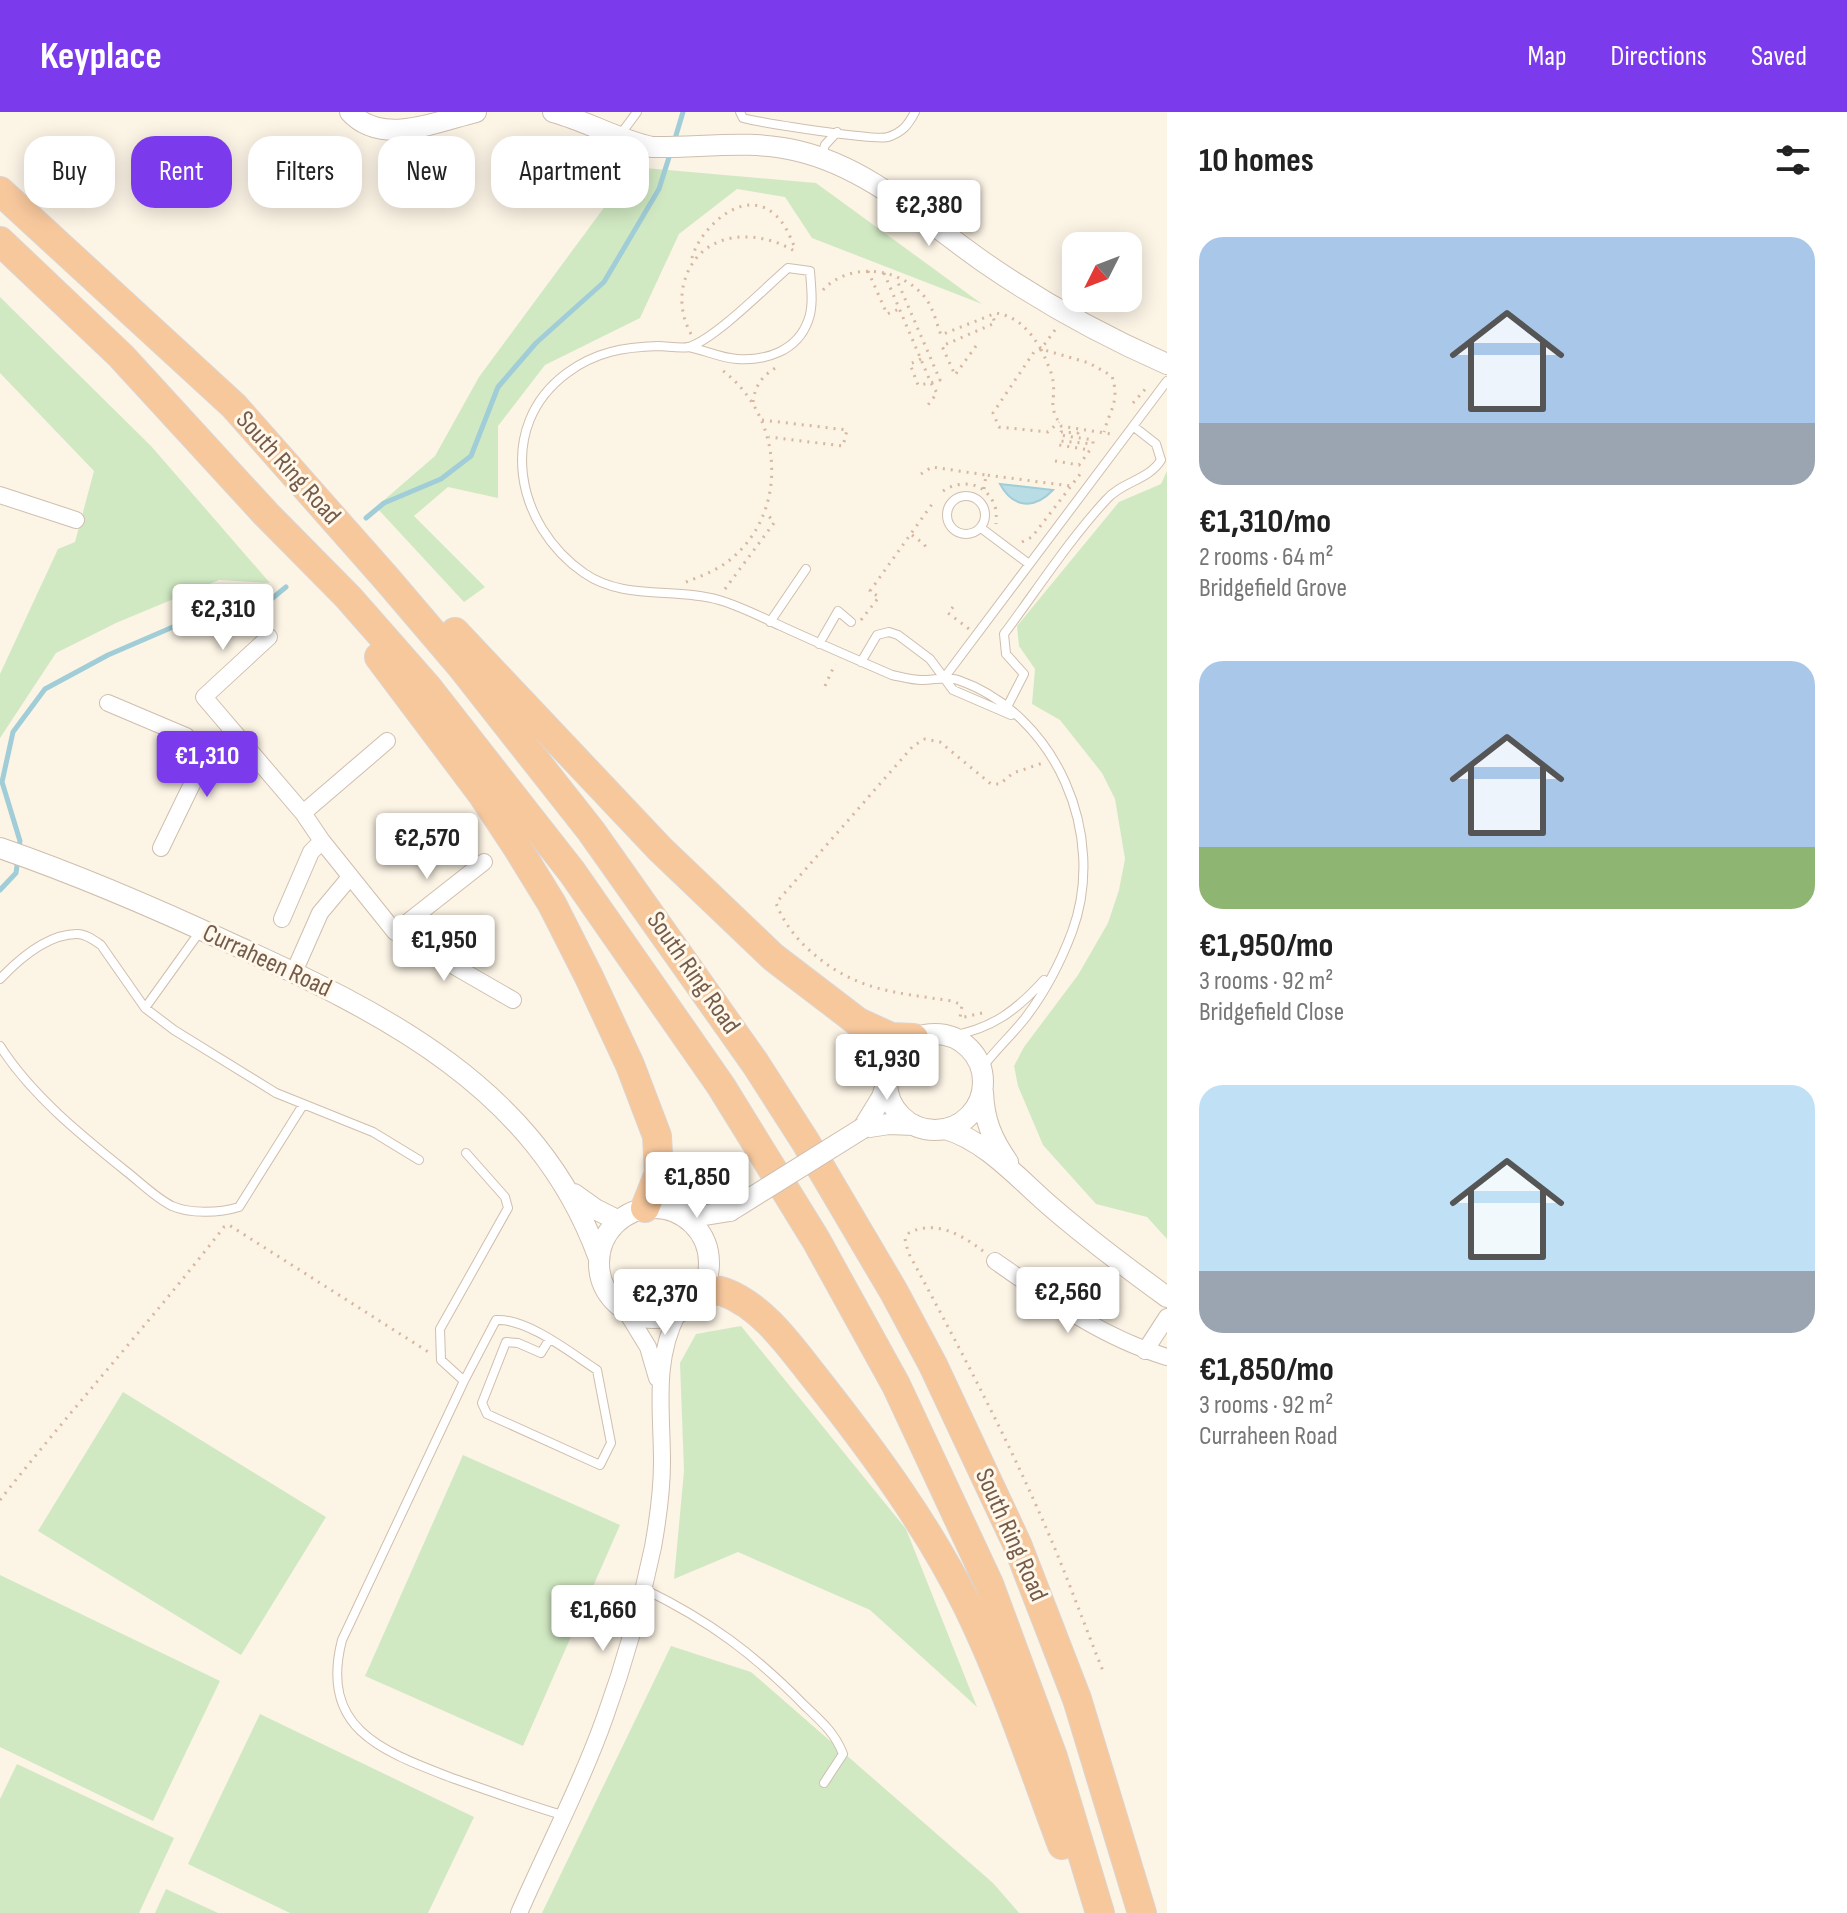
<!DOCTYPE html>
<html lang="en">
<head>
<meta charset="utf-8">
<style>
  body { margin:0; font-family:"Sofia Sans Condensed",sans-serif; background:#f6f6f6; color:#222; height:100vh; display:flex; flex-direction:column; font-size:30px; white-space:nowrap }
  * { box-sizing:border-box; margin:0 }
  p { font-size:26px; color:#767676 }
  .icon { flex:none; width:44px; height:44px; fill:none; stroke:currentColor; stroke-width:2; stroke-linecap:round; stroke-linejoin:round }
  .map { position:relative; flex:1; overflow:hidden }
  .panel { display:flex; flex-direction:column; background:#fff; width:680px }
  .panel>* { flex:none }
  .top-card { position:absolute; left:24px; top:24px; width:760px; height:72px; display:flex; gap:16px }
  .needle { width:52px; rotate:228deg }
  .tools { position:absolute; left:1062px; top:120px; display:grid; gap:16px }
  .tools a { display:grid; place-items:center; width:80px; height:80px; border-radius:16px; background:#fff; box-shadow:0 4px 20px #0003; font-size:40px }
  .price { position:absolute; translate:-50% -68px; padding:0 18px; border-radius:8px; background:#fff; color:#222; font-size:26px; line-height:52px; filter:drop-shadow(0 2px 4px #0008) }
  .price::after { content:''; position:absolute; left:50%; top:48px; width:24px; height:18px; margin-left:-12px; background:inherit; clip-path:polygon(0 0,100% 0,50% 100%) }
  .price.current { background:#7c3aed; color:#fff }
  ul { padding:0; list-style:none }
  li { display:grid; align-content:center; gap:16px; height:424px; padding:0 32px }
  li span { display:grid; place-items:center; height:248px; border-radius:24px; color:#555 }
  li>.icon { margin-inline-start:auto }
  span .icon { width:144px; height:144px; fill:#fffc; stroke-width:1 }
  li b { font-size:34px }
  h2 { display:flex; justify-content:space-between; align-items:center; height:96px; padding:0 32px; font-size:34px }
  .tag { padding:0 28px; border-radius:24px; background:#fff; box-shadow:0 4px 20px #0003; font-size:28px; line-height:72px }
  .tag.current { background:#7c3aed; color:#fff }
  header { display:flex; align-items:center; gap:48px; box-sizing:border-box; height:112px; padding:0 40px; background:#7c3aed; color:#fff }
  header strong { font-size:38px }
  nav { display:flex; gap:44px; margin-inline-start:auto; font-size:28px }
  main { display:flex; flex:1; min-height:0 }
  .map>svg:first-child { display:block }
  .green { fill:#d1e9c3 }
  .water { fill:#b9dde5; stroke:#a0cdd7; stroke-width:2 }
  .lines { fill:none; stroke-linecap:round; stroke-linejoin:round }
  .stream { stroke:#a0cdd7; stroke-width:5 }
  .service-casing { stroke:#cfbeae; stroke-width:10 }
  .minor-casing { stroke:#cfbeae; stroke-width:18 }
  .tertiary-casing { stroke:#cfbeae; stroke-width:22 }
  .trunk-casing { stroke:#dbd4d0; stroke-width:30 }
  .path { stroke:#d6b7a0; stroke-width:3; stroke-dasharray:2 6; stroke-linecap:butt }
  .service { stroke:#fff; stroke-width:8 }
  .minor { stroke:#fff; stroke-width:16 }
  .tertiary { stroke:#fff; stroke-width:20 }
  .trunk { stroke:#f8c89d; stroke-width:28 }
  .tertiary-bridge-casing { stroke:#cfbeae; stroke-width:22; stroke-linecap:butt }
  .tertiary-bridge { stroke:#fff; stroke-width:20 }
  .labels { text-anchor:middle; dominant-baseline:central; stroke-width:6; stroke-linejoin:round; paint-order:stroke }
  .street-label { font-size:26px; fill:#745b4a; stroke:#fff8eb }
</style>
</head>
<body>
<header>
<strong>Keyplace</strong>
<nav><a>Map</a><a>Directions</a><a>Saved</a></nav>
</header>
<main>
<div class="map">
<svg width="1167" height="1801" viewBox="0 0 1167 1801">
  <rect width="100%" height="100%" fill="#fcf4e5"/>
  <!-- green -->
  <path class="green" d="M634 55 816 71 982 192 812 126 785 85 737 77 679 122 640 206 545 253 498 314V386L448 375 414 404 485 475 464 490 376 395 435 344 479 265Z
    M0 185 151 334 270 471 219 468 116 511 56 541 0 626V562L58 437 75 430 94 359 0 261Z
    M1167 359V1127L1147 1105 1096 1092 1043 1033 1018 974 1014 954 1024 935 1078 863 1108 811 1119 778 1125 747 1115 687 1102 661 1060 608 1032 592 1035 557 1019 534 1017 514 1119 390 1161 372Z
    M741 1214 906 1417 977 1595 870 1498 738 1440 674 1467 684 1359 680 1251 696 1222Z
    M123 1280 326 1405 241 1543 38 1419Z
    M463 1343 620 1413 523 1634 365 1564Z
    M0 1463 220 1569 153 1709 0 1635Z
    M671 1534 751 1560 993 1771 1019 1801H542Z
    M260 1602 474 1705 428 1801H290L188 1752Z
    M17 1652 174 1726 139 1801H0V1687Z
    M166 1777 218 1801H155Z"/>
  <!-- water -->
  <path class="water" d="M1000 372 1053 378C1034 398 1013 396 1000 372Z"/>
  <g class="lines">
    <!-- stream -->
    <path class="stream" d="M674 30 683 0
      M366 406 384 391 441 367 471 344 498 275 536 231 604 170 659 77 671 39
      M19 736 20 729 2 670 13 620 45 577 108 543 203 502 269 489 286 475
      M0 778 16 761 18 746"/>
    <!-- service casing -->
    <g class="service-casing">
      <path id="service" d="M740 0 743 6C762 11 876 29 888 25 903 20 908 13 915 0
        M620 23 637 0
        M821 45 825 33 837 20
        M688 235C705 238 720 246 737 247 766 249 797 239 808 209 814 194 811 175 810 159L788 156C765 176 716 226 689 235 680 237 667 234 658 234 624 235 595 240 567 261 495 314 516 414 584 461 624 489 675 475 719 488 740 494 761 505 781 514 818 531 855 547 892 563 902 565 912 568 922 568 934 568 947 564 958 568 1056 602 1108 723 1072 820 1061 849 1045 880 1026 905 1012 923 995 938 982 956
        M947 403a19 19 0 1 1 38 0a19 19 0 1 1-38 0Z
        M981 416 1029 452
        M770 510 806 457
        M819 532 838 499 851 510
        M861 550 877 523 889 520 898 523 930 547 953 578 1011 603
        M944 566 1167 269
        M1007 595 1024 562 1006 542 1004 522C1037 478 1069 428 1106 388 1121 370 1149 368 1161 348L1156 332 1133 314
        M0 867C19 847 48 822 77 822 86 822 94 828 101 833L145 896 174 918 276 981 373 1020 419 1048
        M145 896 201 818
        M951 924C992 917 1017 898 1044 868
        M0 934C31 983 82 1024 127 1060 141 1071 156 1086 172 1094 190 1102 220 1101 239 1095L303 993
        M549 1228 541 1241 518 1231 506 1230 482 1291 487 1302 600 1353 611 1331 597 1258C571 1241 527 1206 496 1208L464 1269 342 1528C319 1617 382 1639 452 1666 489 1679 525 1692 562 1703
        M464 1269 441 1248 440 1217 508 1096 505 1085 466 1041
        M644 1477C710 1509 754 1542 805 1594 821 1609 835 1621 843 1642L824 1671"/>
    </g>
    <!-- minor casing -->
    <g class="minor-casing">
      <path id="minor" d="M0 383 76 408
        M269 525 204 585 303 701 322 729 395 820 513 888
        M108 591 186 624 212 653
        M303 701 387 629
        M161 736 194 668 242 630
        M282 807 311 740 322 729
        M395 820 484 750
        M294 860 320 801 350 765
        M995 1149C1049 1187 1103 1226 1167 1245
        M626 1199 648 1235 657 1266
        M1145 1239 1167 1205
        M519 1801C547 1737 582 1670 605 1605 625 1550 641 1492 653 1435 658 1407 662 1379 662 1350 662 1298 653 1249 678 1201"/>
    </g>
    <!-- tertiary casing -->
    <g class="tertiary-casing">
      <path id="tertiary" d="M350 0C382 35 438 9 476 0
        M553 0C587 9 618 28 652 35 700 36 750 27 798 39 870 56 926 110 985 151 1043 191 1103 224 1167 252
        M0 736C78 763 155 796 230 831 384 901 536 975 598 1144
        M887 970a48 48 0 1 1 96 0a48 48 0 1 1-96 0Z
        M983 980C984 1008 992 1027 1008 1050
        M863 1016 882 985 887 970
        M863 1016 889 1012 914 1013
        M945 1017C985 1028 1019 1067 1049 1093 1087 1126 1127 1156 1167 1185
        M574 1082 595 1097 617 1108
        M599 1151a55 55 0 1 1 110 0a55 55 0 1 1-110 0Z
        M679 1101 699 1104 730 1099"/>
    </g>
    <!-- trunk casing -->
    <g class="trunk-casing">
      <path id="trunk" d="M0 79 234 294 386 466 461 554 591 719 755 951 805 1029 894 1180 933 1253 1017 1432 1077 1587 1142 1801
        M0 129 121 244 266 402 348 485 428 576 572 760 721 974 816 1128 896 1273 989 1472 1053 1645 1100 1801
        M455 520 660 737 773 845 858 910 891 925 914 926
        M379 545 482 682 517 735 552 792 589 865 630 953 657 1024 659 1061 645 1096
        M700 1181C709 1179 716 1177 724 1180 765 1195 794 1240 820 1272 875 1342 928 1414 968 1495 1005 1571 1032 1653 1062 1733"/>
    </g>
    <!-- path -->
    <path class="path" d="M692 146C699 118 742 75 773 101 785 110 790 125 796 138
      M868 159 887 202 899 197
      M884 161 931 271 940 268 896 166
      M823 178C849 150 898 155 923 183 933 194 936 210 941 223L996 201C1018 205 1029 218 1041 237L1089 251 1112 264C1120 290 1110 297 1104 320
      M1055 218 1041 237C1045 246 1052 260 1053 269 1056 291 1047 291 1061 314L1111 322
      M691 222C683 207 680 192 683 175 695 119 754 114 796 140
      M976 234 955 263 942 234 995 211 992 202
      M1041 237 1034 240 993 301 999 315 1048 320 1059 310
      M921 247 910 252 918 273 931 271 937 281 925 297
      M753 290C755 273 763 263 777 255
      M1133 291 1148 274
      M762 308 847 318 843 334 769 325
      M1055 349 1079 353 1090 338 1059 333 1060 329 1093 332V328L1060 323 1061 320 1078 321 1079 316
      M921 362 932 355 986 363
      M984 377 986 363 1071 374
      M943 379C961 367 985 370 994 392 997 398 996 405 996 412
      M912 423 924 432 928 439
      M1022 430 1032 425 1081 361
      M686 470C701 464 718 458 731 447 791 397 782 303 722 258
      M725 477 774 411 766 400
      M953 495 948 501 969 517
      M861 508 879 485 870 479 935 388
      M825 574 835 552
      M982 901 960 906 962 893 952 889C893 880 854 879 808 837 794 824 783 809 776 791L913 634 925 627 940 630 991 672H1000L1013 661 1043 651
      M983 1139C962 1123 935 1107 909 1121L905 1127 908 1140C957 1231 1006 1323 1047 1418 1067 1464 1084 1512 1103 1559
      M0 1388C73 1295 152 1208 224 1115L229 1113 430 1241"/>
    <!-- service -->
    <use href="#service" class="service"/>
    <!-- minor -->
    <use href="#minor" class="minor"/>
    <!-- tertiary -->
    <use href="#tertiary" class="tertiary"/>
    <!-- trunk -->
    <use href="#trunk" class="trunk"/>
    <!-- tertiary-bridge casing -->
    <g class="tertiary-bridge-casing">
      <path id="tertiary-bridge" d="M730 1099 863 1016"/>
    </g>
    <!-- tertiary-bridge -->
    <use href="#tertiary-bridge" class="tertiary-bridge"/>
  </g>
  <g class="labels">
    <!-- street labels -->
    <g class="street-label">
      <text transform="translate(288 356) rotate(48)">South Ring Road</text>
      <text transform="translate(267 849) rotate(25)">Curraheen Road</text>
      <text transform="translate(693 861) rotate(55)">South Ring Road</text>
      <text transform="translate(1011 1423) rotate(66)">South Ring Road</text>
    </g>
  </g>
</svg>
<div class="tools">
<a><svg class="needle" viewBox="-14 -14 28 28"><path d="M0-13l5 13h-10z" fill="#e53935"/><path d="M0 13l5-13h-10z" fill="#767676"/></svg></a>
</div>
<b class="price" style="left:929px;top:136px">€2,380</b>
<b class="price" style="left:223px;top:540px">€2,310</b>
<b class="price current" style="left:207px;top:687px">€1,310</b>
<b class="price" style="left:427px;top:769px">€2,570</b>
<b class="price" style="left:444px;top:871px">€1,950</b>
<b class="price" style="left:887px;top:990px">€1,930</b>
<b class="price" style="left:697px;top:1108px">€1,850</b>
<b class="price" style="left:1068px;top:1223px">€2,560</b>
<b class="price" style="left:665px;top:1225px">€2,370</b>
<b class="price" style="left:603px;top:1541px">€1,660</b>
<div class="top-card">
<a class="tag">Buy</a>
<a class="tag current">Rent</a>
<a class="tag">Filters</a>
<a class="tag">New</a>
<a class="tag">Apartment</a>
</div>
</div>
<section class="panel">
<h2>10 homes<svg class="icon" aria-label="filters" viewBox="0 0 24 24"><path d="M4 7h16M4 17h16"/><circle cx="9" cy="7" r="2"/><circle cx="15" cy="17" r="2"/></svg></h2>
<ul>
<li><span style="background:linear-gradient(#a9c7e8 75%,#9aa5b1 0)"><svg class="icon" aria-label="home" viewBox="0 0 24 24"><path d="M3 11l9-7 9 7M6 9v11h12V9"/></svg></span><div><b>€1,310/mo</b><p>2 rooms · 64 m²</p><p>Bridgefield Grove</p></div></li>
<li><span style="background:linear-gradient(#a9c7e8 75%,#8fb573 0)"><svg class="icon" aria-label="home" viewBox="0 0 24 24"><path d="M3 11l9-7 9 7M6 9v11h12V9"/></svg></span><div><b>€1,950/mo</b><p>3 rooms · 92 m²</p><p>Bridgefield Close</p></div></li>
<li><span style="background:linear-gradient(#bfe0f5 75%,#9aa5b1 0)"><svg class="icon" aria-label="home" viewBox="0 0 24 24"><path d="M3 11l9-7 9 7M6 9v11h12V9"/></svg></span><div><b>€1,850/mo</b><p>3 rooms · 92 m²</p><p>Curraheen Road</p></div></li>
</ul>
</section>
</main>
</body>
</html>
